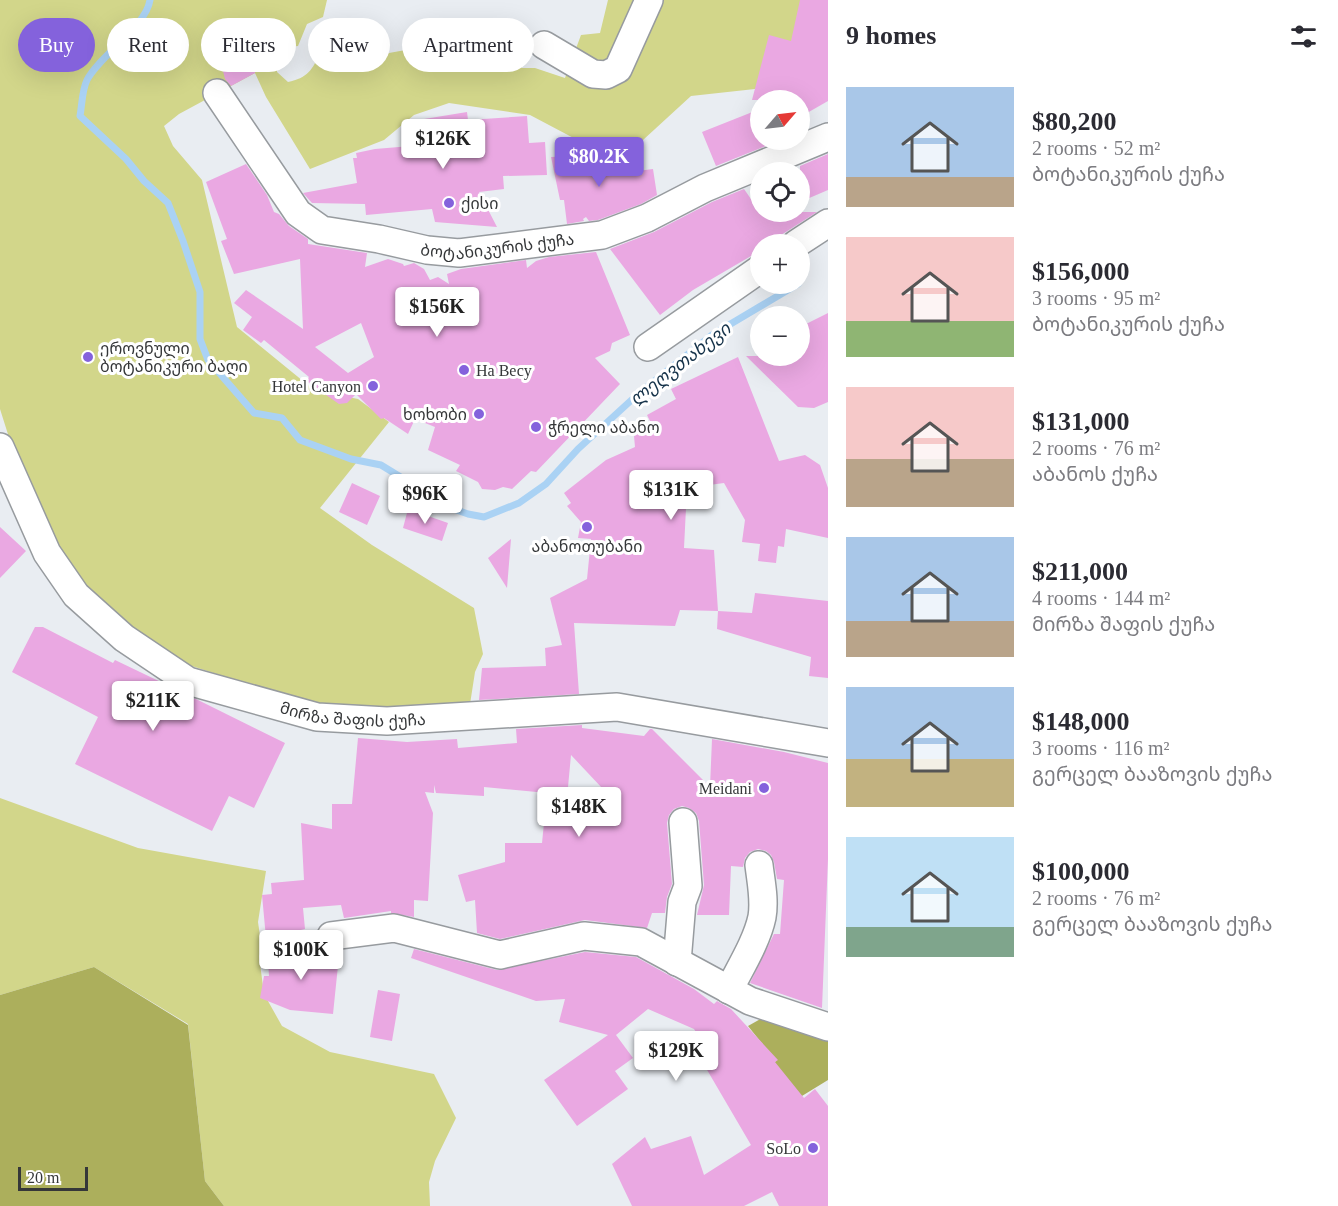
<!DOCTYPE html>
<html lang="en">
<head>
<meta charset="utf-8">
<style>
  body { margin:0; font-family:"Times New Roman","Noto Sans Georgian",serif; background:#f2f2f3; color:#2b2b33; height:100vh; display:flex; flex-direction:column; font-size:22px; white-space:nowrap }
  * { box-sizing:border-box; margin:0 }
  p { font-size:20px; color:#7c7c81 }
  .icon { flex:none; width:33px; height:33px; fill:none; stroke:currentColor; stroke-width:2; stroke-linecap:round; stroke-linejoin:round }
  .map { position:relative; flex:1; overflow:hidden }
  .sheet { display:flex; flex-direction:column; background:#fff; width:510px }
  .sheet>* { flex:none }
  .hud { position:absolute; left:18px; top:18px; width:570px; height:54px; display:flex; gap:12px }
  .needle { width:39px; rotate:62deg }
  .controls { position:absolute; left:750px; top:90px; display:grid; gap:12px }
  .controls a { display:grid; place-items:center; width:60px; height:60px; border-radius:50%; background:#fff; box-shadow:0 6px 24px #0002; font-size:30px }
  .scale { position:absolute; left:18px; bottom:15px; width:70px; box-sizing:border-box; padding-left:6px; border:3px solid #353739; border-top:0; font-size:16px; line-height:21px; white-space:nowrap; color:#353739; -webkit-text-stroke:4px #fff; paint-order:stroke }
  .price { position:absolute; translate:-50% -51px; padding:0 14px; border-radius:6px; background:#fff; color:#222; font-size:20px; line-height:39px; filter:drop-shadow(0 2px 3px #0008) }
  .price::after { content:''; position:absolute; left:50%; top:36px; width:18px; height:14px; margin-left:-9px; background:inherit; clip-path:polygon(0 0,100% 0,50% 100%) }
  .price.active { background:#8462dc; color:#fff }
  ul { padding:0; list-style:none }
  li { display:flex; align-items:center; gap:18px; height:150px; padding:0 18px }
  li span { display:grid; place-items:center; flex:none; width:168px; height:120px; border-radius:0px; color:#555 }
  li>.icon { margin-inline-start:auto }
  span .icon { width:72px; height:72px; fill:#fffc; stroke-width:1 }
  li b { font-size:26px }
  h2 { display:flex; justify-content:space-between; align-items:center; height:72px; padding:0 18px; font-size:26px }
  .tag { padding:0 21px; border-radius:27px; background:#fff; box-shadow:0 6px 24px #0002; font-size:21px; line-height:54px }
  .tag.active { background:#8462dc; color:#fff }
  main { display:flex; flex:1; min-height:0 }
  .map>svg:first-child { display:block }
  .green { fill:#d2d68a }
  .forest { fill:#acaf5c }
  .lines { fill:none; stroke-linecap:round; stroke-linejoin:round }
  .stream { stroke:#aad2f4; stroke-width:7 }
  .building { fill:#eaa8e2; fill-rule:evenodd }
  .street-casing { stroke:#979b9f; stroke-width:30 }
  .street { stroke:#fff; stroke-width:27 }
  .poi-dot { fill:#8462dc; stroke:#fff; stroke-width:2 }
  .labels { text-anchor:middle; dominant-baseline:central; stroke-width:6; stroke-linejoin:round; paint-order:stroke }
  .poi-label { font-size:16px; fill:#353739; stroke:#fff; text-anchor:start }
  .street-label { font-size:16px; fill:#353739; stroke:#fff }
  .water-label { font-size:18px; font-style:italic; fill:#153249; stroke:#fff }
</style>
</head>
<body>
<main>
<div class="map">
<svg width="828" height="1206" viewBox="0 0 828 1206">
  <rect width="100%" height="100%" fill="#e9edf2"/>
  <!-- green -->
  <path class="green" d="M0 0H327L323 17 307 24 298 46 277 48V72L288 82C307 78 313 70 320 52L344 47H366L371 56 380 60 389 53 411 49 416 34 437 35 438 31 452 33 455 39 461 41 466 37 476 45 478 52 482 54 488 49 500 54V62L508 66 517 60 522 68H535L565 78 581 35 600 33 608 0H803L783 86 691 96 619 162 530 115 449 103 414 115 384 140 310 169 266 97 255 73 179 114 164 126 173 146 202 180 237 327 314 390 358 399 389 422 320 508 372 545 474 608 483 654 475 672 468 717 317 706 176 661 87 593 31 507 0 409Z
    M0 798 138 848 266 871 258 922 262 950 259 956 264 994 282 1026 330 1052 434 1074 456 1118 435 1161 429 1182 430 1206H224L205 1181 188 1024 94 967 0 995Z"/>
  <!-- forest -->
  <path class="forest" d="M94 967 188 1025 205 1181 224 1206H0V995Z
    M764 1017 828 1039V1080L784 1107 763 1070 776 1061 748 1026Z"/>
  <g class="lines">
    <!-- stream -->
    <path class="stream" d="M150 0C146 27 100 55 87 80 82 90 82 105 80 116L126 159 144 181 168 203 183 241 200 292V339L208 360 254 413 282 418 300 440 351 459 381 465 451 508 468 514 484 517 519 503 546 484 578 449 637 395 712 335 798 284"/>
  </g>
  <!-- building -->
  <path class="building" d="M800 0H828V101L800 117V100H752L769 35 791 41Z
    M257 47 255 73 231 86 225 79 219 55Z
    M760 109V140H781L716 166 702 132Z
    M467 112 468 120 527 116 529 143 545 142 547 175 503 176 504 189 479 192 497 227 435 222 432 209 366 215 365 204 312 203 303 193 357 183 353 158H357L356 153 375 149 423 145 418 120Z
    M828 154V190L800 202V166Z
    M598 155 599 176 653 169 657 195 641 204 598 220 589 221 586 217 583 219 584 221 567 224 564 200H560L551 157Z
    M246 164 267 195 274 212 279 214 289 226 308 239V244L367 253 365 267 388 259 403 264 404 266 414 263 424 269 430 280 438 277 449 284 447 274 461 269 526 260 527 268 536 261 549 257 596 252 630 335 612 343 610 351 595 358 620 384 536 472 531 471 512 489 503 487 495 490 482 489 478 482 456 471 460 465 428 450 435 427 415 419 408 434 384 418 381 419 356 394 347 403 339 404 306 381 309 377 264 340 261 343 243 330 252 317 234 303 246 290 303 329 300 259 234 274 221 241 227 239 206 182ZM361 323 374 357 348 373 315 347Z
    M744 189 760 212H817L767 244H760V254L751 256 693 290 660 315 610 249 654 232 712 202Z
    M828 313V402L814 408 798 407 746 356H800V327Z
    M738 357 779 461 805 455 820 465 828 488V538L786 529 784 547 778 546 776 563 758 561 760 544 742 542 745 520 724 483 687 488 684 548 714 550 718 611 680 610 675 626 574 623 579 694 479 700 482 668 546 666 545 648 562 645 550 598 587 579 591 539 578 538 581 522 567 506 571 503 564 493 606 460 635 447 634 436 652 425 647 415 676 399 671 389Z
    M352 483 380 496 367 525 339 512Z
    M408 509 448 523 442 541 403 528Z
    M0 527 26 551 0 578Z
    M511 539 507 588 488 558Z
    M755 593 828 601V678L809 676 811 657 717 629 718 611 752 613Z
    M35 627H43L113 663 115 660 165 684 180 694 196 699 285 743 254 808 229 796 212 831 75 764 98 717 12 672Z
    M582 725V728L644 736 650 729H652L710 787 712 739 784 752 828 763V859L822 1008 750 983 774 934H780L784 880 777 879 774 862 771 855 766 851 758 849 750 852 745 858 743 867 731 866 729 915H697L704 885 699 821 696 813 689 808 682 806 674 809 669 815 667 823 672 884 667 897 665 913H652L647 928 585 920 500 939 477 933 475 900 466 902 458 875 505 862V843H542L547 793 484 787V796L436 793 434 785V793L425 792 433 813 428 901 414 900V917L391 913V911L344 918 341 905 303 908 305 929 266 938 262 895 272 894 271 883 304 880 301 823 332 829V804H352L358 738 407 742 457 739 458 748 517 743 516 729ZM571 755 618 805 565 819Z
    M267 948 339 956 333 1014 290 1010 260 998 264 976H269Z
    M414 949 497 970 585 952 636 957 694 989 714 1004 717 1001 731 1009 778 1060 775 1062 804 1098 815 1089 828 1106V1206H779L772 1192 744 1206H632L612 1164 645 1137 651 1149 691 1136 704 1175 751 1145 703 1063 712 1057 694 1029 648 1009 616 1035 633 1058 615 1071 628 1089 577 1126 544 1080 608 1035 559 1022 565 999 536 1001 411 958Z
    M378 990 400 994 392 1041 370 1037Z"/>
  <g class="lines">
    <!-- street casing -->
    <g class="street-casing">
      <g id="street">
        <path d="M544 45 593 74 606 75 618 69 649 0"/>
        <path id="s1" d="M217 93 298 213 322 230 379 239 427 250 459 253 602 235 647 218 705 188 828 137"/>
        <path d="M796 244 828 223"/>
        <path d="M648 347 760 269"/>
        <path id="s2" d="M0 447 47 553 76 595 124 638 188 681 317 717 387 721 617 707 828 743"/>
        <path d="M331 936 394 928 500 955 584 936 641 942 750 1001 828 1027"/>
        <path d="M677 962 682 902 688 886 683 822"/>
        <path d="M729 990C740 968 757 941 762 917 765 900 761 882 759 865"/>
      </g>
    </g>
    <!-- street -->
    <use href="#street" class="street"/>
  </g>
  <!-- markers -->
  <g class="poi-dot">
    <circle cx="449" cy="203" r="6"/>
    <circle cx="88" cy="357" r="6"/>
    <circle cx="464" cy="370" r="6"/>
    <circle cx="373" cy="386" r="6"/>
    <circle cx="479" cy="414" r="6"/>
    <circle cx="536" cy="427" r="6"/>
    <circle cx="587" cy="527" r="6"/>
    <circle cx="764" cy="788" r="6"/>
    <circle cx="813" cy="1148" r="6"/>
  </g>
  <g class="labels">
    <!-- poi labels -->
    <g class="poi-label">
      <text x="461" y="203">ქისი</text>
      <text x="100" y="348">ეროვნული<tspan x="100" dy="18">ბოტანიკური ბაღი</tspan></text>
      <text x="476" y="370">На Весу</text>
      <text x="361" y="386" text-anchor="end">Hotel Canyon</text>
      <text x="467" y="414" text-anchor="end">ხოხობი</text>
      <text x="548" y="427">ჭრელი აბანო</text>
      <text x="587" y="546" text-anchor="middle">აბანოთუბანი</text>
      <text x="752" y="788" text-anchor="end">Meidani</text>
      <text x="801" y="1148" text-anchor="end">SoLo</text>
    </g>
    <!-- street labels -->
    <g class="street-label">
      <text stroke="none"><textPath href="#s1" startOffset="352">ბოტანიკურის ქუჩა</textPath></text>
      <text stroke="none"><textPath href="#s2" startOffset="478">მირზა შაფის ქუჩა</textPath></text>
    </g>
    <!-- water labels -->
    <g class="water-label">
      <text transform="translate(680 364) rotate(-38)">ლეღვთახევი</text>
    </g>
  </g>
</svg>
<div class="controls">
<a><svg class="needle" viewBox="-14 -14 28 28"><path d="M0-13l5 13h-10z" fill="#e53935"/><path d="M0 13l5-13h-10z" fill="#7c7c81"/></svg></a>
<a><svg class="icon" aria-label="locate" viewBox="0 0 24 24"><circle cx="12" cy="12" r="6"/><path d="M12 2v4M12 18v4M2 12h4M18 12h4"/></svg></a>
<a>+</a>
<a>−</a>
</div>
<div class="scale">20 m</div>
<b class="price" style="left:443px;top:170px">$126K</b>
<b class="price active" style="left:599px;top:188px">$80.2K</b>
<b class="price" style="left:437px;top:338px">$156K</b>
<b class="price" style="left:671px;top:521px">$131K</b>
<b class="price" style="left:425px;top:525px">$96K</b>
<b class="price" style="left:153px;top:732px">$211K</b>
<b class="price" style="left:579px;top:838px">$148K</b>
<b class="price" style="left:301px;top:981px">$100K</b>
<b class="price" style="left:676px;top:1082px">$129K</b>
<div class="hud">
<a class="tag active">Buy</a>
<a class="tag">Rent</a>
<a class="tag">Filters</a>
<a class="tag">New</a>
<a class="tag">Apartment</a>
</div>
</div>
<section class="sheet">
<h2>9 homes<svg class="icon" aria-label="filters" viewBox="0 0 24 24"><path d="M4 7h16M4 17h16"/><circle cx="9" cy="7" r="2"/><circle cx="15" cy="17" r="2"/></svg></h2>
<ul>
<li><span style="background:linear-gradient(#a9c7e8 75%,#b9a48a 0)"><svg class="icon" aria-label="home" viewBox="0 0 24 24"><path d="M3 11l9-7 9 7M6 9v11h12V9"/></svg></span><div><b>$80,200</b><p>2 rooms · 52 m²</p><p>ბოტანიკურის ქუჩა</p></div></li>
<li><span style="background:linear-gradient(#f6c9c9 70%,#8fb573 0)"><svg class="icon" aria-label="home" viewBox="0 0 24 24"><path d="M3 11l9-7 9 7M6 9v11h12V9"/></svg></span><div><b>$156,000</b><p>3 rooms · 95 m²</p><p>ბოტანიკურის ქუჩა</p></div></li>
<li><span style="background:linear-gradient(#f6c9c9 60%,#b9a48a 0)"><svg class="icon" aria-label="home" viewBox="0 0 24 24"><path d="M3 11l9-7 9 7M6 9v11h12V9"/></svg></span><div><b>$131,000</b><p>2 rooms · 76 m²</p><p>აბანოს ქუჩა</p></div></li>
<li><span style="background:linear-gradient(#a9c7e8 70%,#b9a48a 0)"><svg class="icon" aria-label="home" viewBox="0 0 24 24"><path d="M3 11l9-7 9 7M6 9v11h12V9"/></svg></span><div><b>$211,000</b><p>4 rooms · 144 m²</p><p>მირზა შაფის ქუჩა</p></div></li>
<li><span style="background:linear-gradient(#a9c7e8 60%,#c2b280 0)"><svg class="icon" aria-label="home" viewBox="0 0 24 24"><path d="M3 11l9-7 9 7M6 9v11h12V9"/></svg></span><div><b>$148,000</b><p>3 rooms · 116 m²</p><p>გერცელ ბააზოვის ქუჩა</p></div></li>
<li><span style="background:linear-gradient(#bfe0f5 75%,#7fa58c 0)"><svg class="icon" aria-label="home" viewBox="0 0 24 24"><path d="M3 11l9-7 9 7M6 9v11h12V9"/></svg></span><div><b>$100,000</b><p>2 rooms · 76 m²</p><p>გერცელ ბააზოვის ქუჩა</p></div></li>
</ul>
</section>
</main>
</body>
</html>
